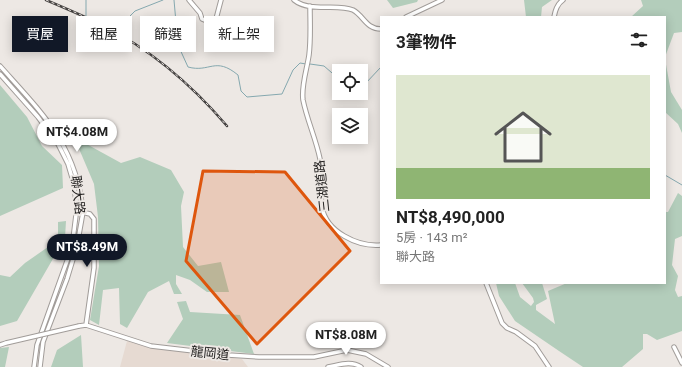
<!DOCTYPE html>
<html lang="zh-TW">
<head>
<meta charset="utf-8">
<style>
  body { margin:0; font-family:Roboto,"Noto Sans TC",sans-serif; background:#f6f6f6; color:#222; height:100vh; display:flex; flex-direction:column; font-size:15px; white-space:nowrap }
  * { box-sizing:border-box; margin:0 }
  p { font-size:13px; color:#767676 }
  .icon { flex:none; width:22px; height:22px; fill:none; stroke:currentColor; stroke-width:2; stroke-linecap:round; stroke-linejoin:round }
  .map { position:relative; flex:1; overflow:hidden }
  .details { position:absolute; left:380px; top:16px; width:286px; height:268px; display:flex; flex-direction:column; background:#fff; border-radius:0px; box-shadow:0 2px 10px #0003 }
  .details>* { flex:none }
  .hud { position:absolute; left:12px; top:16px; width:308px; height:36px; display:flex; gap:8px }
  .fabs { position:absolute; left:332px; top:64px; display:grid; gap:8px }
  .fabs a { display:grid; place-items:center; width:36px; height:36px; border-radius:0px; background:#fff; box-shadow:0 2px 10px #0003; font-size:20px }
  .price { position:absolute; translate:-50% -34px; padding:0 9px; border-radius:14px; background:#fff; color:#222; font-size:13px; line-height:26px; filter:drop-shadow(0 1px 2px #0008) }
  .price::after { content:''; position:absolute; left:50%; top:24px; width:12px; height:9px; margin-left:-6px; background:inherit; clip-path:polygon(0 0,100% 0,50% 100%) }
  .price.current { background:#111827; color:#fff }
  ul { padding:0; list-style:none }
  li { display:grid; align-content:center; gap:8px; height:212px; padding:0 16px }
  li+li { border-top:1px solid #e0e0e0 }
  li span { display:grid; place-items:center; height:124px; border-radius:0px; color:#555 }
  li>.icon { margin-inline-start:auto }
  span .icon { width:72px; height:72px; fill:#fffc; stroke-width:1 }
  li b { font-size:17px }
  h2 { display:flex; justify-content:space-between; align-items:center; height:48px; padding:0 16px; font-size:17px }
  .tag { padding:0 14px; border-radius:0px; background:#fff; box-shadow:0 2px 10px #0003; font-size:14px; line-height:36px }
  .tag.current { background:#111827; color:#fff }
  .map>svg:first-child { display:block }
  .built { fill:#e6dad2 }
  .green { fill:#b3cdbb }
  .lines { fill:none; stroke-linecap:round; stroke-linejoin:round }
  .stream { stroke:#85a8af; stroke-width:1 }
  .minor-casing { stroke:#a19c99; stroke-width:5.5 }
  .minor { stroke:#fff; stroke-width:3.5 }
  .rail-casing { stroke:#464342; stroke-width:2.5 }
  .rail { stroke:#ede8e4; stroke-width:1; stroke-dasharray:3; stroke-linecap:butt }
  .minor-bridge-casing { stroke:#a19c99; stroke-width:5.5; stroke-linecap:butt }
  .minor-bridge { stroke:#fff; stroke-width:3.5 }
  .marked { fill:#de560d; fill-opacity:0.2; stroke:#de560d; stroke-width:3; stroke-linejoin:round }
  .labels { text-anchor:middle; dominant-baseline:central; stroke-width:4; stroke-linejoin:round; paint-order:stroke }
  .street-label { font-size:13px; fill:#252322; stroke:#ede8e4 }
</style>
</head>
<body>
<div class="map">
<svg width="682" height="367" viewBox="0 0 682 367">
  <rect width="100%" height="100%" fill="#ede8e4"/>
  <!-- built -->
  <path class="built" d="M127 341 158 349 242 359 248 367H120Z"/>
  <!-- green -->
  <path class="green" d="M387 0H418L417 2 393 8Z
    M524 0H552L542 7 541 17H526Z
    M641 0H682V32L674 33 665 57V17H631L643 6Z
    M665 59 671 92 682 110V133L678 124 665 112Z
    M0 85 27 117 42 146 62 165 63 188 0 216Z
    M81 141 121 163 140 157 171 170 184 192 181 206 183 247 198 266 221 262 229 292H207L190 280 176 275V284L182 294H174L169 281 148 292 127 328 120 324 119 288 103 290 99 325 90 320 99 266 98 217 94 184 77 144Z
    M678 193 682 196V236L675 239 672 265 678 276 675 290 678 297 682 296V331L657 340 647 334H643V349L622 367H583L559 351 515 321 499 296 496 283H515L520 297 531 306 534 302 533 298 522 283H542L547 299 536 305V310L555 324 548 291 567 283H665V212H668Z
    M66 221 65 238 17 321 0 326V275L10 277 25 263 58 240V222Z
    M186 301 190 312 240 315 254 354 167 343 183 319 177 302Z
    M81 335 83 367H51L57 350Z
    M9 347 5 367H0V348Z"/>
  <g class="lines">
    <!-- stream -->
    <path class="stream" d="M86 0V21C95 28 106 35 117 38L125 29V21L135 11 163 0
      M174 0 178 45 188 67C210 73 215 56 238 75L241 91 247 97 282 94 293 70 300 63 306 64
      M310 64 324 66 339 79
      M361 84H365L381 67
      M665 175 682 185"/>
    <!-- minor casing -->
    <g class="minor-casing">
      <path id="minor" d="M189 0 200 13 202 19 209 22 216 19 221 0
        M294 0C310 13 337 3 353 10 364 16 366 29 381 29
        M310 6C310 23 311 39 309 55 307 69 301 86 303 100 307 120 316 139 320 159 323 175 320 191 322 207 326 232 358 247 381 245
        M406 17 442 0
        M554 17C555 11 557 4 563 0
        M0 66C42 113 77 146 83 212L77 246 67 279 43 342 40 367
        M0 74 38 117 58 144 68 164 73 181 77 207 72 247 37 345 34 367
        M82 212 90 214 94 219V268L86 325
        M486 283 502 323 507 328 516 332 535 346 549 367
        M79 326 86 325 151 346 228 355 259 357H314L347 350 366 354 388 367
        M0 345 6 343
        M674 347 682 363
        M328 367C339 365 351 360 361 367"/>
    </g>
    <!-- minor -->
    <use href="#minor" class="minor"/>
    <!-- rail casing -->
    <g class="rail-casing">
      <path id="rail" d="M46 0C65 8 84 16 102 25 150 49 192 85 227 126"/>
    </g>
    <!-- rail -->
    <use href="#rail" class="rail"/>
    <!-- minor-bridge casing -->
    <g class="minor-bridge-casing">
      <path id="minor-bridge" d="M6 343 79 326"/>
    </g>
    <!-- minor-bridge -->
    <use href="#minor-bridge" class="minor-bridge"/>
  </g>
  <!-- marked area -->
  <path class="marked" d="M203 171 285 172 350 251 257 344 186 261Z"/>
  <g class="labels">
    <!-- street labels -->
    <g class="street-label">
      <text transform="translate(322 186) rotate(-96)">三湖道路</text>
      <text transform="translate(78 195) rotate(83)">聯大路</text>
      <text transform="translate(210 353) rotate(6)">龍岡道</text>
    </g>
  </g>
</svg>
<div class="fabs">
<a><svg class="icon" aria-label="locate" viewBox="0 0 24 24"><circle cx="12" cy="12" r="6"/><path d="M12 2v4M12 18v4M2 12h4M18 12h4"/></svg></a>
<a><svg class="icon" aria-label="layers" viewBox="0 0 24 24"><path d="M12 4l9 5-9 5-9-5zM3 14l9 5 9-5"/></svg></a>
</div>
<b class="price" style="left:77px;top:153px">NT$4.08M</b>
<b class="price current" style="left:87px;top:268px">NT$8.49M</b>
<b class="price" style="left:346px;top:356px">NT$8.08M</b>
<div class="hud">
<a class="tag current">買屋</a>
<a class="tag">租屋</a>
<a class="tag">篩選</a>
<a class="tag">新上架</a>
</div>
<section class="details">
<h2>3筆物件<svg class="icon" aria-label="filters" viewBox="0 0 24 24"><path d="M4 7h16M4 17h16"/><circle cx="9" cy="7" r="2"/><circle cx="15" cy="17" r="2"/></svg></h2>
<ul>
<li><span style="background:linear-gradient(#dfe7d0 75%,#8fb573 0)"><svg class="icon" aria-label="home" viewBox="0 0 24 24"><path d="M3 11l9-7 9 7M6 9v11h12V9"/></svg></span><div><b>NT$8,490,000</b><p>5房 · 143 m²</p><p>聯大路</p></div></li>
</ul>
</section>
</div>
</body>
</html>
